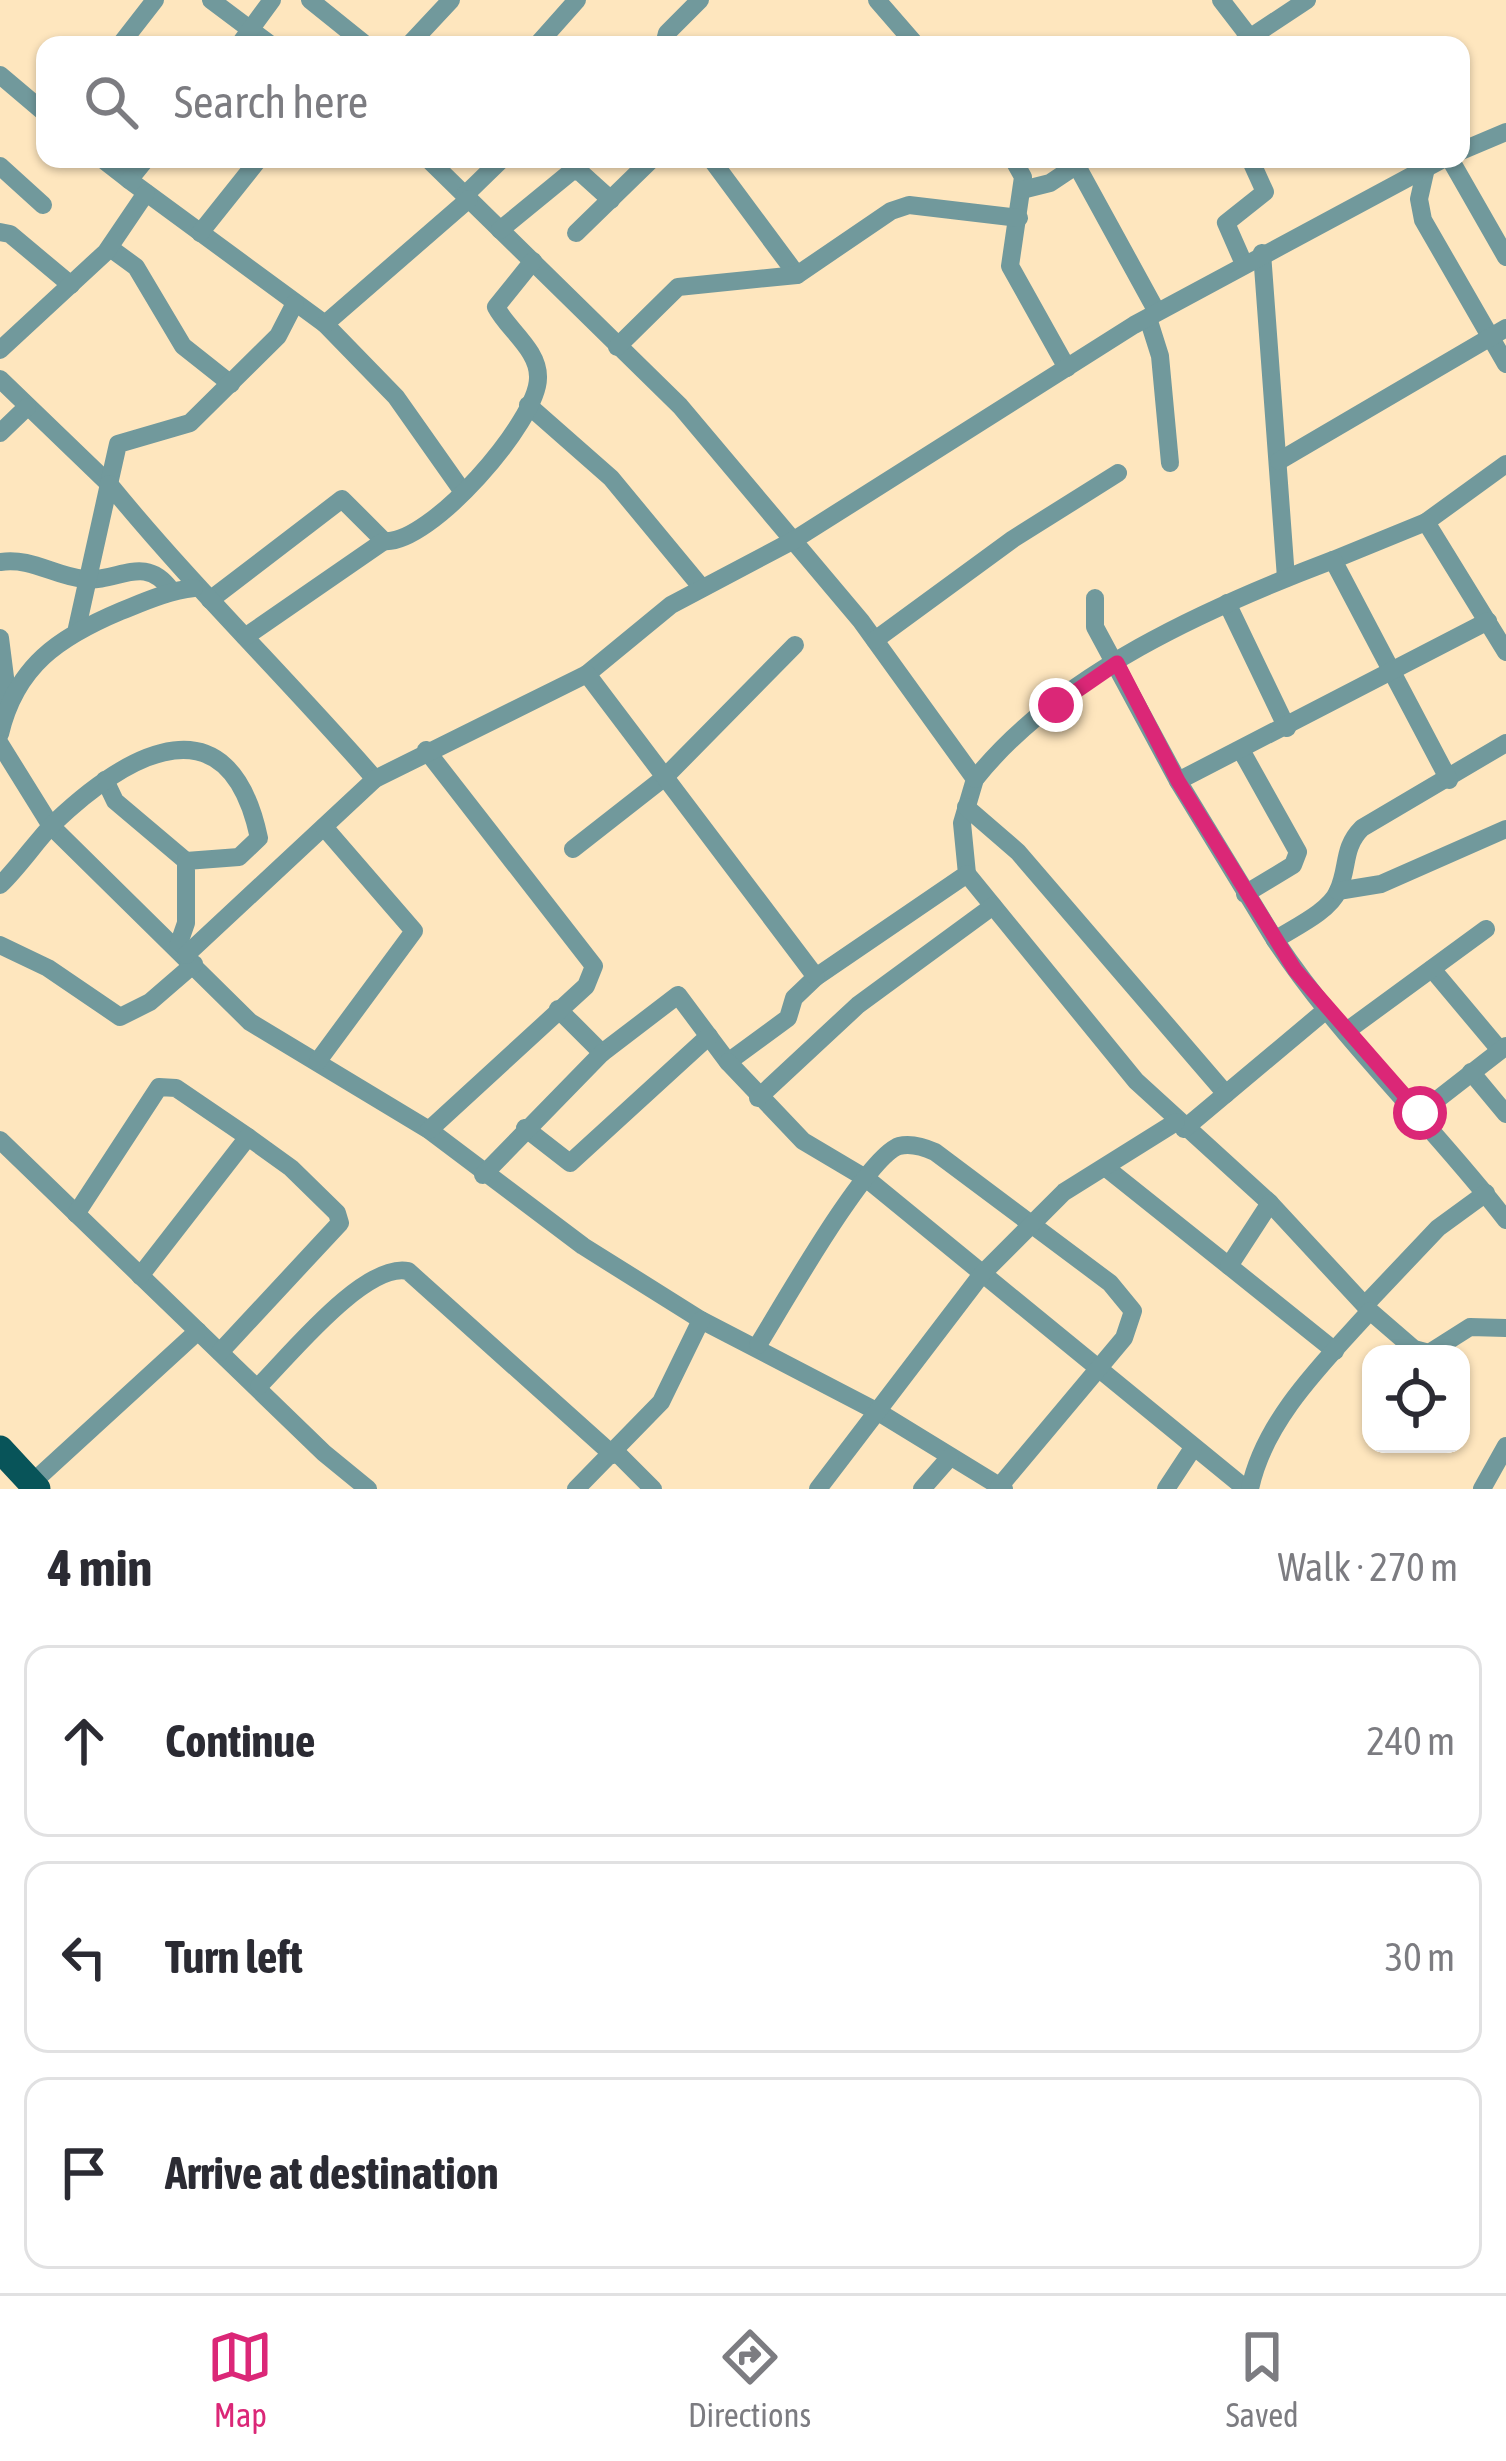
<!DOCTYPE html>
<meta charset="utf-8">
<style>
body{margin:0;font-family:"Asap Condensed",sans-serif;background:#f2f2f3;color:#2b2b33}
.controls{position:absolute;right:36px;bottom:36px;display:grid;overflow:hidden;border-radius:24px;box-shadow:0 3px 9px #0004}
.controls button{width:108px;height:108px;display:grid;place-items:center;padding:0;border:0;border-bottom:3px solid #e1e1e2;background:#fff;color:#2b2b33;font:60px sans-serif}
.stop{position:absolute;width:36px;height:36px;margin:-27px;border:9px solid #db2777;border-radius:50%;background:#fff}
.stop.end{background:#db2777;border-color:#fff;box-shadow:0 3px 12px #0008}
.list{margin:0;padding:0;list-style:none}
h2{display:flex;justify-content:space-between;align-items:center;height:156px;margin:0;padding:0 48px;font-size:51px}
h2 small{font-size:39px;font-weight:400;color:#7c7c81}
.list li{display:grid;grid-template-columns:78px 1fr auto;gap:36px;align-items:center;box-sizing:border-box;height:192px;margin:0 24px 24px;padding:0 24px;border:3px solid #e1e1e2;border-radius:24px}
.list b{display:block;font-size:45px;white-space:nowrap}
.list em{font-size:39px;font-style:normal;color:#7c7c81}
.icon{flex:none;width:66px;height:66px;fill:none;stroke:currentColor;stroke-width:2;stroke-linecap:round;stroke-linejoin:round}
.map{position:relative;flex:none;width:1506px;height:1489px;overflow:hidden}
.search{position:absolute;background:#fff;box-shadow:0 3px 9px #0004;left:36px;right:36px;top:36px;height:132px;display:flex;align-items:center;gap:30px;box-sizing:border-box;padding:0 42px;border-radius:24px;color:#7c7c81;font-size:45px}
.sheet{height:804px;background:#fff}
nav{display:flex;justify-content:space-around;align-items:center;box-sizing:border-box;height:168px;border-top:3px solid #e1e1e2;background:#fff;font-size:33px;color:#7c7c81}
nav a{display:grid;justify-items:center;gap:6px}
nav .on{color:#db2777}
.map>svg:first-child{display:block}
.lines{fill:none;stroke-linecap:round;stroke-linejoin:round}
.minor{stroke:#71999c;stroke-width:18}
.primary{stroke:#085459;stroke-width:27}
.route{stroke:#db2777;stroke-width:15}
</style>
<div class="map">
<svg width="1506" height="1489" viewBox="0 0 1506 1489">
<rect width="100%" height="100%" fill="#fee6be"/>
<g class="lines">
<g class="minor">
<path d="M 211,0 L 271,45"/>
<path d="M 310,0 L 366,45"/>
<path d="M 877,0 L 916,45"/>
<path d="M 1221,0 L 1251,39"/>
<path d="M 120,45 L 155,0"/>
<path d="M 239,45 L 272,0"/>
<path d="M 409,45 L 451,0"/>
<path d="M 537,45 L 577,0"/>
<path d="M 664,45 L 667,33 L 700,0"/>
<path d="M 1239,45 L 1307,0"/>
<path d="M 0,75 L 45,113"/>
<path d="M 1461,151 L 1506,132"/>
<path d="M 102,159 L 129,180 L 146,159"/>
<path d="M 428,159 L 680,406 L 861,621 L 975,779 L 962,823 L 967,874 L 816,977 L 794,998 L 788,1018 L 728,1062 L 678,995 L 602,1053 L 558,1009"/>
<path d="M 711,159 L 797,275"/>
<path d="M 1013,159 L 1023,177 L 1010,266 L 1067,368"/>
<path d="M 1450,159 L 1506,257"/>
<path d="M 0,166 L 43,205"/>
<path d="M 1077,166 L 1157,312"/>
<path d="M 1426,168 L 1419,199 L 1423,220 L 1506,364"/>
<path d="M 129,180 L 325,324 L 396,397 L 463,492"/>
<path d="M 1022,190 L 1050,183 L 1086,159"/>
<path d="M 465,195 L 502,159"/>
<path d="M 500,230 L 572,171 L 580,172 L 611,200"/>
<path d="M 0,232 L 10,234 L 71,285"/>
<path d="M 200,233 L 259,159"/>
<path d="M 576,233 L 652,159"/>
<path d="M 110,248 L 136,267 L 183,346 L 231,384"/>
<path d="M 1262,253 L 1286,578"/>
<path d="M 1244,264 L 1226,223 L 1265,192 L 1250,159"/>
<path d="M 1148,318 L 1160,356 L 1170,463"/>
<path d="M 325,324 L 469,199"/>
<path d="M 617,347 L 678,287 L 797,275 L 891,211 L 909,205 L 1019,218"/>
<path d="M 0,350 L 106,252 L 146,193"/>
<path d="M 0,379 L 109,484"/>
<path d="M 528,405 L 611,478 L 702,588"/>
<path d="M 0,433 L 27,407"/>
<path d="M 1279,461 L 1506,328"/>
<path d="M 1506,464 L 1426,522 L 1506,652"/>
<path d="M 109,484 L 118,444 L 190,423 L 278,336 L 295,303"/>
<path d="M 1333,560 L 1426,522"/>
<path d="M 0,562 C 31,557 54,576 84,579 C 118,583 144,553 171,590"/>
<path d="M 1095,598 L 1095,627 L 1178,781 L 1275,940"/>
<path d="M 210,600 L 342,499 L 384,541 C 429,546 538,421 538,378 C 539,350 508,330 496,307 L 533,261"/>
<path d="M 1227,603 L 1287,728"/>
<path d="M 77,628 L 109,484 C 193,587 288,679 375,779"/>
<path d="M 245,637 L 384,541"/>
<path d="M 0,638 L 8,701"/>
<path d="M 875,640 L 1013,539 L 1118,473"/>
<path d="M 587,674 L 671,605 L 794,540 L 1134,325 L 1443,159"/>
<path d="M 0,734 C 16,666 59,637 121,611 C 146,601 168,591 194,588"/>
<path d="M 1506,743 L 1362,828 C 1342,848 1349,867 1338,891 C 1329,912 1293,928 1275,940 C 1341,1040 1432,1124 1506,1220"/>
<path d="M 0,744 L 51,826 L 250,1022 L 429,1130 L 583,1246 L 701,1320 L 880,1413 L 1004,1489"/>
<path d="M 426,750 L 594,966 L 586,986 L 429,1130"/>
<path d="M 1241,750 L 1298,852 L 1293,865 L 1245,894"/>
<path d="M 975,779 C 1060,673 1209,607 1333,560 L 1449,780"/>
<path d="M 105,780 L 115,801 L 186,861"/>
<path d="M 1178,781 L 1488,621"/>
<path d="M 966,807 L 1018,852 L 1226,1094"/>
<path d="M 573,849 L 665,777 L 795,645"/>
<path d="M 967,874 L 1136,1081 L 1270,1203 L 1370,1311"/>
<path d="M 0,885 C 20,866 36,841 55,822 C 130,751 229,697 259,838 L 239,857 L 186,861 L 186,923 L 178,946"/>
<path d="M 1338,891 L 1381,884 L 1506,829"/>
<path d="M 0,945 L 48,968 L 120,1017 L 150,1002 L 194,964"/>
<path d="M 186,955 L 375,779 L 587,674 L 816,977"/>
<path d="M 1432,969 L 1500,1050"/>
<path d="M 1348,1030 L 1486,929"/>
<path d="M 318,1061 L 414,931 L 324,827"/>
<path d="M 728,1062 L 803,1141 L 867,1179 L 1246,1489"/>
<path d="M 1471,1072 L 1506,1114"/>
<path d="M 758,1098 L 858,1005 L 993,906"/>
<path d="M 1420,1113 L 1506,1046"/>
<path d="M 525,1128 L 570,1163 L 709,1036"/>
<path d="M 1184,1129 L 1326,1010"/>
<path d="M 0,1140 L 324,1453 L 368,1489"/>
<path d="M 1105,1167 L 1229,1266"/>
<path d="M 483,1175 L 602,1053"/>
<path d="M 1270,1203 L 1229,1266 L 1335,1351"/>
<path d="M 76,1214 L 159,1087 L 176,1088 L 248,1137"/>
<path d="M 140,1276 L 248,1137 L 291,1168 L 337,1213 L 340,1223 L 220,1352"/>
<path d="M 1365,1305 L 1438,1228 L 1486,1193"/>
<path d="M 758,1345 C 780,1310 866,1157 899,1146 C 911,1143 924,1147 935,1152 L 1110,1283 L 1133,1311 L 1124,1338 L 999,1487"/>
<path d="M 259,1386 C 290,1355 365,1262 408,1271 L 613,1455"/>
<path d="M 616,1452 L 653,1489"/>
<path d="M 32,1483 L 198,1331"/>
<path d="M 576,1489 L 661,1402 L 701,1320"/>
<path d="M 818,1489 L 982,1274 L 1064,1192 L 1176,1122"/>
<path d="M 922,1489 L 950,1457"/>
<path d="M 1166,1489 L 1193,1448"/>
<path d="M 1250,1489 C 1264,1420 1324,1362 1370,1311 L 1414,1349 L 1429,1353 L 1470,1327 L 1506,1328"/>
<path d="M 1482,1489 L 1506,1446"/>
</g>
<path class="primary" d="M 0,1449 L 37,1489"/>
</g>
<g class="lines">
<path class="route" d="M 1056,705 L 1117,663 L 1178,781 L 1295,970 L 1420,1113"/>
</g>
</svg>
<div class="controls">
<button><svg class="icon" aria-label="locate" viewBox="0 0 24 24"><circle cx="12" cy="12" r="6"/><path d="M12 2v4M12 18v4M2 12h4M18 12h4"/></svg></button>
</div>
<div class="stop" style="left:1420px;top:1113px"></div>
<div class="stop end" style="left:1056px;top:705px"></div>
<div class="search"><svg class="icon" aria-label="search" viewBox="0 0 24 24"><circle cx="10" cy="10" r="6"/><path d="M15 15l6 6"/></svg>Search here</div>
</div>
<section class="sheet">
<h2>4 min<small>Walk · 270 m</small></h2>
<ul class="list">
<li><svg class="icon" aria-label="ahead" viewBox="0 0 24 24"><path d="M12 20V5M6 11l6-6 6 6"/></svg><div><b>Continue</b></div><em>240 m</em></li>
<li><svg class="icon" aria-label="left" viewBox="0 0 24 24"><path d="M17 20v-9H6M10 6l-5 5 5 5"/></svg><div><b>Turn left</b></div><em>30 m</em></li>
<li><svg class="icon" aria-label="arrive" viewBox="0 0 24 24"><path d="M6 21V4h12l-3 4 3 4H6"/></svg><div><b>Arrive at destination</b></div></li>
</ul>
</section>
<nav>
<a class="on"><svg class="icon" aria-label="map" viewBox="0 0 24 24"><path d="M3 6l6-2 6 2 6-2v14l-6 2-6-2-6 2zM9 4v14M15 6v14"/></svg>Map</a>
<a><svg class="icon" aria-label="directions" viewBox="0 0 24 24"><path d="M12 3l9 9-9 9-9-9zM9 14v-3h6M13 9l2 2-2 2"/></svg>Directions</a>
<a><svg class="icon" aria-label="saved" viewBox="0 0 24 24"><path d="M7 4h10v16l-5-4-5 4z"/></svg>Saved</a>
</nav>
